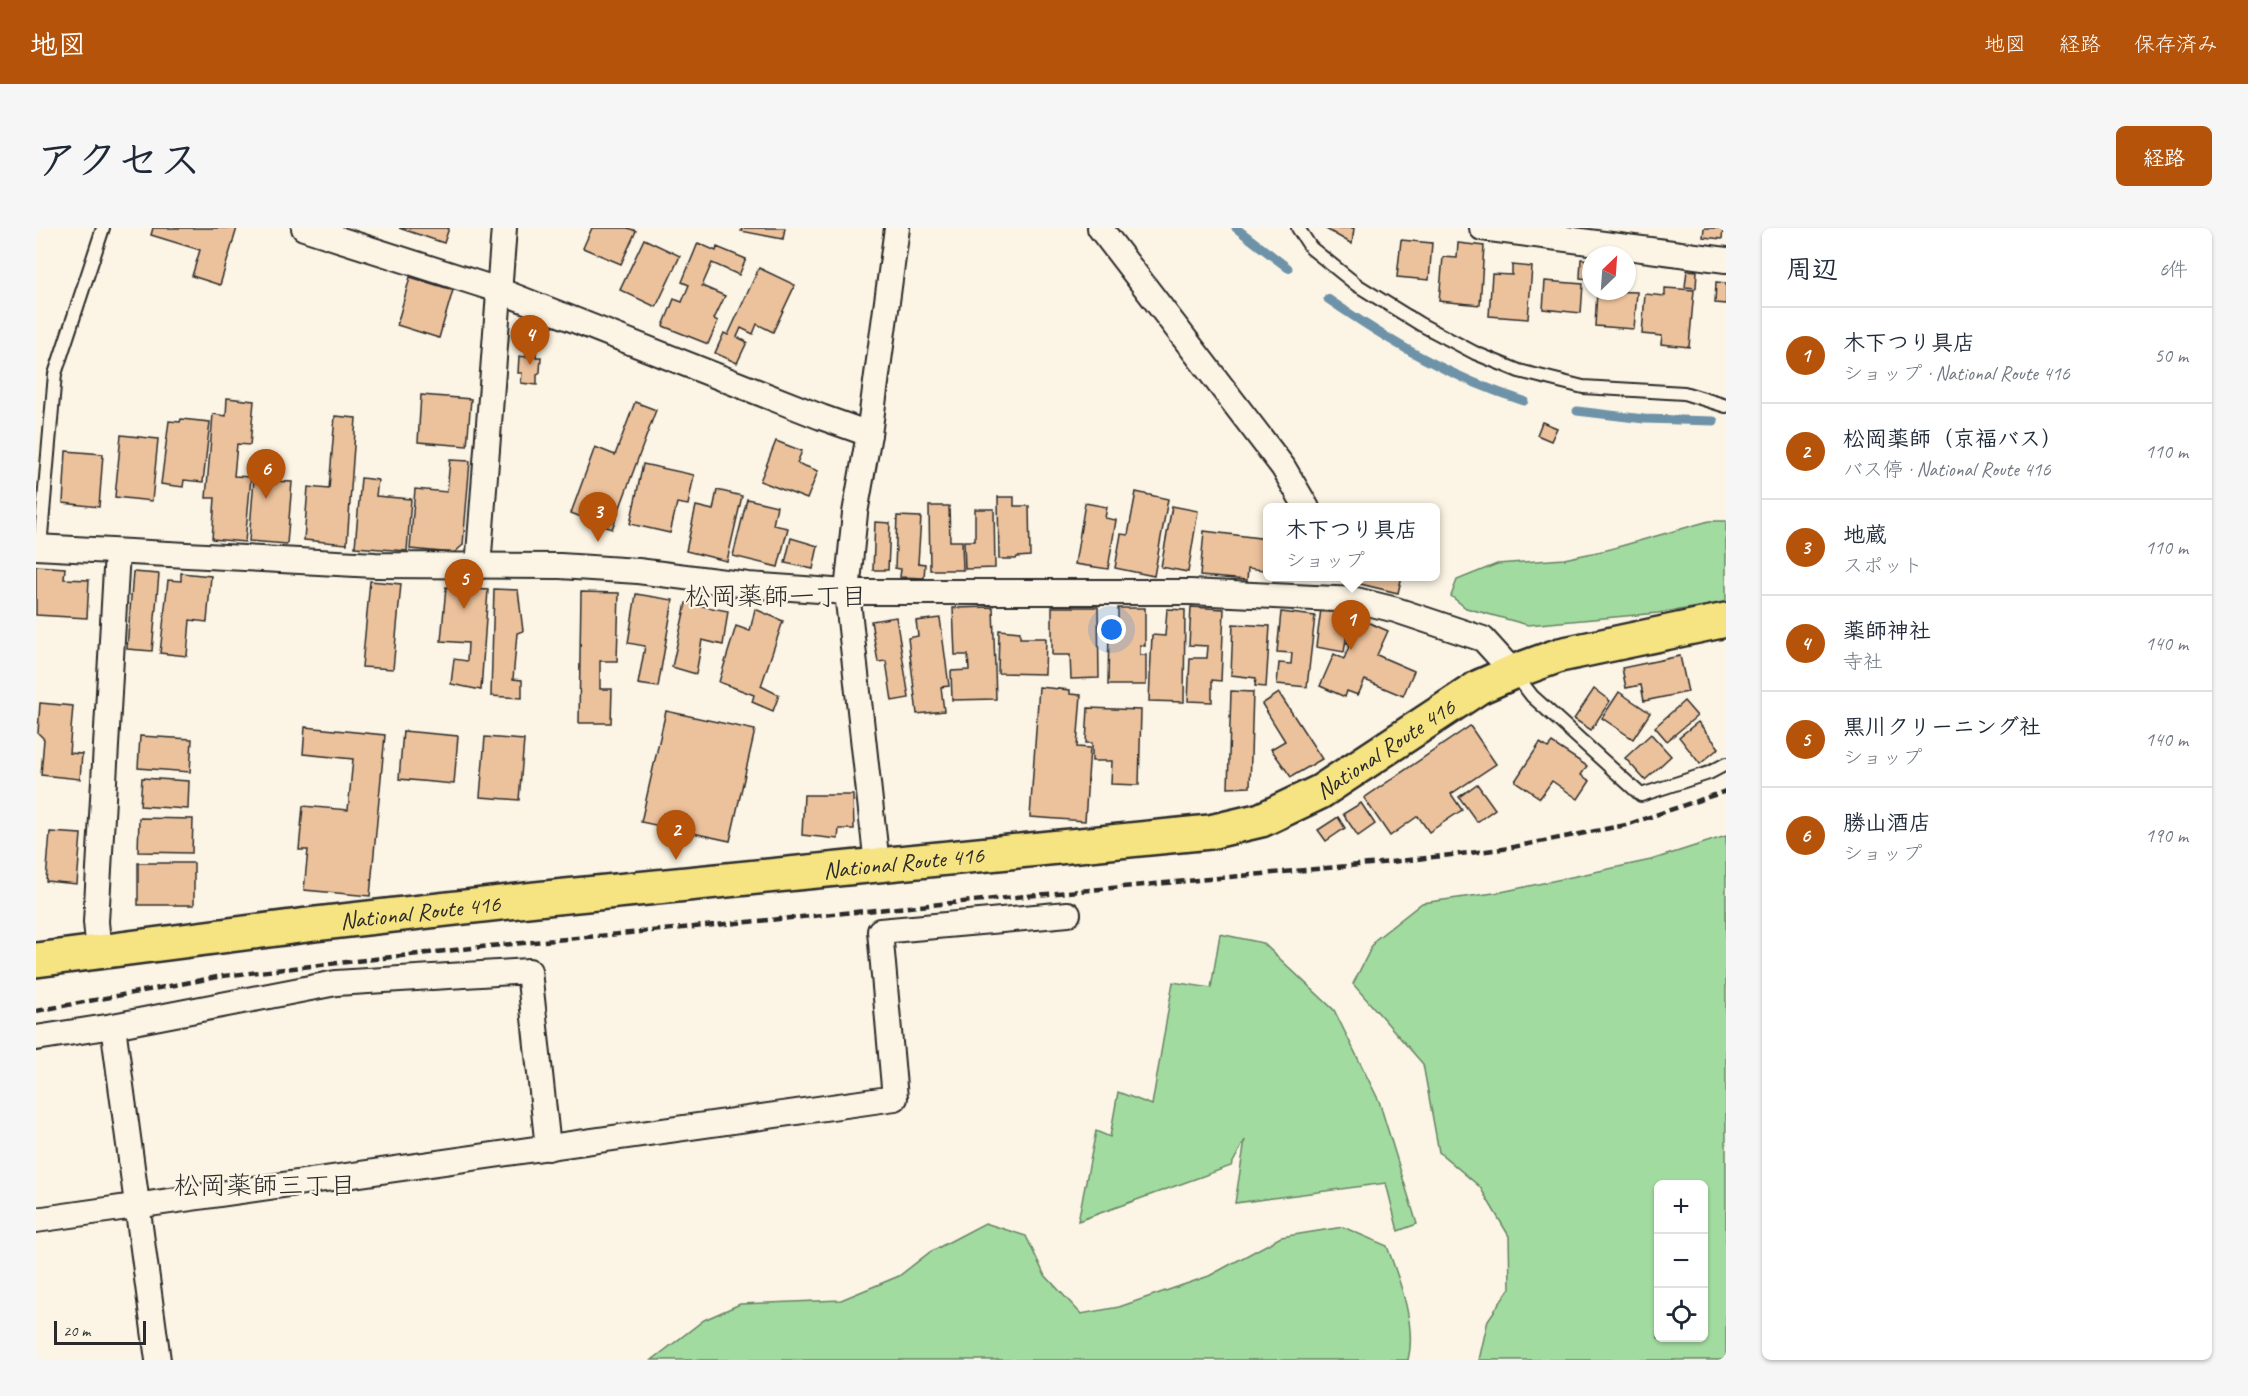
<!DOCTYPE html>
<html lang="ja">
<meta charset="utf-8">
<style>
body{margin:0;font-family:Caveat,"Klee One",sans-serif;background:#f6f6f7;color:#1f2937}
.controls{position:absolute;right:18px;bottom:18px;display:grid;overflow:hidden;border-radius:9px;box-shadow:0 2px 4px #0004}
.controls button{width:54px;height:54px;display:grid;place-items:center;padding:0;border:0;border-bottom:2px solid #e0e1e3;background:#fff;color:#1f2937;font:30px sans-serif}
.compass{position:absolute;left:1546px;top:18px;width:54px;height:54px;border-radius:50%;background:#fff;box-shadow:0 2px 4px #0004;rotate:25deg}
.scale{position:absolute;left:18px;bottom:15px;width:92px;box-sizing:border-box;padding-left:6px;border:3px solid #2b2b2b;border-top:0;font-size:16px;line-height:21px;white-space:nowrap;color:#2b2b2b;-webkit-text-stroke:4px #fcf5e5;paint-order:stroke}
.you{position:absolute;left:1076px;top:402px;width:21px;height:21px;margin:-15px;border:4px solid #fff;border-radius:50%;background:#1a73e8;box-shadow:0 0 0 9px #1a73e833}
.badge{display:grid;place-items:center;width:39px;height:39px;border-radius:50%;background:#b45309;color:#fff;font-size:20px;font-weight:700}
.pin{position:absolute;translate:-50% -50px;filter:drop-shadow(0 2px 3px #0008)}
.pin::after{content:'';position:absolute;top:32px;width:21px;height:18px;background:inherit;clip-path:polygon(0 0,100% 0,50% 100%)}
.popup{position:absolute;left:1227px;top:275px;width:177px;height:78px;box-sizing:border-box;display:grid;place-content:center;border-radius:9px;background:#fff;filter:drop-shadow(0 2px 4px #0005);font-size:20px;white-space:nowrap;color:#747a83}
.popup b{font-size:22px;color:#1f2937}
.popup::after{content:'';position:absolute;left:50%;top:100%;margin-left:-12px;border:12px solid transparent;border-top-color:#fff}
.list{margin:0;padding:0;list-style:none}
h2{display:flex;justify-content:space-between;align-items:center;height:78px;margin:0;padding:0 24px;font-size:26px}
h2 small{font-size:20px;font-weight:400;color:#747a83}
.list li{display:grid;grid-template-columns:39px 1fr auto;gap:18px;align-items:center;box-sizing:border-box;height:96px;padding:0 24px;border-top:2px solid #e0e1e3}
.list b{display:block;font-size:22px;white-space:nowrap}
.list p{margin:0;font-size:20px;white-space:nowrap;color:#747a83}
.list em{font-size:20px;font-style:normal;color:#747a83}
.icon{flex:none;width:33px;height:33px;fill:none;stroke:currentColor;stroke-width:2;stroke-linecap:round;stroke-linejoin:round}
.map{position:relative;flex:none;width:1690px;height:1132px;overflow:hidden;border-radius:9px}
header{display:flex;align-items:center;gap:36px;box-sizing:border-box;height:84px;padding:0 30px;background:#b45309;color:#fff}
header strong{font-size:28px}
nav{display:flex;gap:33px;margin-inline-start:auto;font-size:21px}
.intro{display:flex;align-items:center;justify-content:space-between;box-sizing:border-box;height:144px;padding:0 36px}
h1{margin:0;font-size:42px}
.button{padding:15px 27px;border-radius:9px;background:#b45309;color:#fff;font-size:21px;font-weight:700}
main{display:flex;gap:36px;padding:0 36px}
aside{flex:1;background:#fff;border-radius:9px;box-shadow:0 2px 4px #0004}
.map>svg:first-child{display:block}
.green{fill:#a2db9f;stroke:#668365;stroke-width:1.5;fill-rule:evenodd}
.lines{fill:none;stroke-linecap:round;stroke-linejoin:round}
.stream{stroke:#6e93a8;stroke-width:9}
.building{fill:#ecc29c;stroke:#2b2b2b;stroke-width:1.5}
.service-casing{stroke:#2b2b2b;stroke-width:16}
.minor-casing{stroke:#2b2b2b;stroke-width:28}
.trunk-casing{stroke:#2b2b2b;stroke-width:38}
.service{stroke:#fcf5e5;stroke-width:12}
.minor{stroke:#fcf5e5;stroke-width:24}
.trunk{stroke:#f6e381;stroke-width:33}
.rail{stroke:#2b2b2b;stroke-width:4.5;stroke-dasharray:9 4.5;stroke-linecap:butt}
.labels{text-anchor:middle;stroke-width:4.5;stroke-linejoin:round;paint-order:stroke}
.street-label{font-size:24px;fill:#2b2b2b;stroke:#fcf5e5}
.neighbourhood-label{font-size:26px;fill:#2b2b2b;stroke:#fcf5e5}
</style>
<header>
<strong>地図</strong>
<nav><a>地図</a><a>経路</a><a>保存済み</a></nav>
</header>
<div class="intro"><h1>アクセス</h1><a class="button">経路</a></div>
<main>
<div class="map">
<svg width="1690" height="1132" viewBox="0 0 1690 1132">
<rect width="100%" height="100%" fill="#fcf5e5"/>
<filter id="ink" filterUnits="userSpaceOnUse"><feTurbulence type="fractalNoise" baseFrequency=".0167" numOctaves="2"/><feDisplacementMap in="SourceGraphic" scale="12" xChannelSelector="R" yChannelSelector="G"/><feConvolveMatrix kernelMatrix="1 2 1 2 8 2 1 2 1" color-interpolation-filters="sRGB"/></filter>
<g filter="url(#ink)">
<g class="green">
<path d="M 1673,293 L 1690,293 L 1690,375 L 1622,385 L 1492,397 L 1430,380 L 1415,368 L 1421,352 L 1461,336 L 1528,331 L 1571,322 Z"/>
<path d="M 1690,608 L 1690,1132 L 1443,1132 L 1452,1092 L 1474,1060 L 1473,1008 L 1444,959 L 1403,924 L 1387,836 L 1317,756 L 1339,712 L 1386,675 L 1465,664 L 1615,632 ZM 1668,956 L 1668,1110 L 1622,1110 L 1622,956 Z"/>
<path d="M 1184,706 L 1227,715 L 1298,782 L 1343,873 L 1381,996 L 1362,1003 L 1350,955 L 1199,975 L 1209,912 L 1195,938 L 1042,993 L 1060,903 L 1074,909 L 1082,864 L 1116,877 L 1137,754 L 1175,760 Z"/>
<path d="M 949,995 L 990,1008 L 1008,1046 L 1045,1086 L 1083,1079 L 1173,1048 L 1245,1009 L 1307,999 L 1351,1018 C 1363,1051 1381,1097 1372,1132 L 616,1132 L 668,1092 L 704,1076 L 805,1072 L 863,1048 L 894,1024 Z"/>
</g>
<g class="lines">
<g class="stream">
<path d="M 1200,0 L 1252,40"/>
<path d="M 1292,71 C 1356,115 1413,149 1488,173"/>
<path d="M 1541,183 L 1608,191 L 1678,193"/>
</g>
</g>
<g class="building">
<path d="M 117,0 L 201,0 L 184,57 L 156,48 L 164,22 L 115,7 Z"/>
<path d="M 363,0 L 413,0 L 408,15 Z"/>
<path d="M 556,0 L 592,0 L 600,3 L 585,36 L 547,20 Z"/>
<path d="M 706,0 L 749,0 L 747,11 L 705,3 Z"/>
<path d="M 1290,0 L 1318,0 L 1316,16 L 1290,1 Z"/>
<path d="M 1668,0 L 1687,0 L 1686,11 L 1667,9 Z"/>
<path d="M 608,11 L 644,28 L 620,79 L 584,62 Z"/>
<path d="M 1365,12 L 1396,15 L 1393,52 L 1361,49 Z"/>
<path d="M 662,15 L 680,23 L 681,19 L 710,31 L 703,47 L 676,35 L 666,58 L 689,68 L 678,91 L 682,93 L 672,116 L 627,98 L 638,71 L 646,74 L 653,57 L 646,54 Z"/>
<path d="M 1422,15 L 1448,18 L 1444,77 L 1403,73 L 1407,29 L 1421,30 Z"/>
<path d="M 1545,31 L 1555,32 L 1555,51 L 1544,50 Z"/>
<path d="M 1476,37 L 1496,39 L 1492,91 L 1453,88 L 1456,46 L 1476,47 Z"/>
<path d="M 723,40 L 759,57 L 737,104 L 721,96 L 717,106 L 705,100 L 701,109 L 711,114 L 701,135 L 679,125 L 688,105 L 692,107 Z"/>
<path d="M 1651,42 L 1661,43 L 1660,60 L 1649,59 Z"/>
<path d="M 374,49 L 417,62 L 403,110 L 361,97 Z"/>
<path d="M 1509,53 L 1547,56 L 1545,85 L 1507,81 Z"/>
<path d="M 1680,54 L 1690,55 L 1690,76 L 1679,75 Z"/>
<path d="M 1629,60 L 1658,62 L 1653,119 L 1625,116 L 1626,108 L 1606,106 L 1609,66 L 1629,68 Z"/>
<path d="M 1561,63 L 1601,64 L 1598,101 L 1559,98 Z"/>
<path d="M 491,107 L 501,107 L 500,129 L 505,129 L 504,144 L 501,147 L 501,157 L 485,155 L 486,145 L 482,145 L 483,128 L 490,129 Z"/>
<path d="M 385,167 L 435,171 L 431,218 L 382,214 Z"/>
<path d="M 191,170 L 218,173 L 214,217 L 201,216 L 198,248 L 215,249 L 209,314 L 176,311 L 179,270 L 170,270 L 177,186 L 190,188 Z"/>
<path d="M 599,174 L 620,182 L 576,301 L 535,285 L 559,219 L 579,227 Z"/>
<path d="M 299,188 L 320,190 L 311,316 L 268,312 L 272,259 L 293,261 Z"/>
<path d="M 145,191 L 174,194 L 167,254 L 148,252 L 147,259 L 125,256 L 133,193 L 144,194 Z"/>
<path d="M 1506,194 L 1521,200 L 1515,213 L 1501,207 Z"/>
<path d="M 85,207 L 122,211 L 116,273 L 79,269 Z"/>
<path d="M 740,213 L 766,223 L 761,235 L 782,243 L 771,271 L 724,253 Z"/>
<path d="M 30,223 L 67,226 L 63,279 L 27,275 Z"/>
<path d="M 220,226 L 239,228 L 237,253 L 256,254 L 251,316 L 213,313 Z"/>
<path d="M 414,232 L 434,233 L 427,317 L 418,325 L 374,321 L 379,261 L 411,264 Z"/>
<path d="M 607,236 L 658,247 L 652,277 L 641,275 L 634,305 L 594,296 Z"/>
<path d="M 325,250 L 342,252 L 340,268 L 375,271 L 371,323 L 319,319 Z"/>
<path d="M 681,262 L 706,268 L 691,333 L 650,323 L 660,278 L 677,282 Z"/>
<path d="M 1100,264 L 1132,271 L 1118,348 L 1079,340 L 1085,306 L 1092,307 Z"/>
<path d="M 962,269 L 978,269 L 978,278 L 993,278 L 994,328 L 981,329 L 980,331 L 963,331 Z"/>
<path d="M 711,271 L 741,278 L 737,297 L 752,300 L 742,339 L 697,328 Z"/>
<path d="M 1049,275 L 1071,279 L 1069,290 L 1080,292 L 1072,341 L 1039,336 Z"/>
<path d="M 893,278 L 913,278 L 914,313 L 926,313 L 927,342 L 894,342 Z"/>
<path d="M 1136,278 L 1162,283 L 1152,344 L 1125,339 Z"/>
<path d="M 939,281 L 958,281 L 959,340 L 929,341 L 928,313 L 939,313 Z"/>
<path d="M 861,288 L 885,289 L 882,335 L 889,336 L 888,350 L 864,349 L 865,341 L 859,340 Z"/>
<path d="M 839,294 L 854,295 L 852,342 L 837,342 Z"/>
<path d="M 1168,303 L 1231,311 L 1227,342 L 1212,340 L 1211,352 L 1164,348 Z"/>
<path d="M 755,310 L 782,318 L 777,341 L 749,335 Z"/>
<path d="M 0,338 L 29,340 L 28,351 L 53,352 L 51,390 L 0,387 Z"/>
<path d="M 97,344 L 123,346 L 116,423 L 91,421 Z"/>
<path d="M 145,345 L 175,348 L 171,394 L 154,392 L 151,428 L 124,425 L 132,352 L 145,353 Z"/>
<path d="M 1291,348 L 1366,348 L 1362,365 Z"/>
<path d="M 334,353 L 365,356 L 357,441 L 326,439 Z"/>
<path d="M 410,359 L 452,362 L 445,462 L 415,456 L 418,431 L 431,433 L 432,415 L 405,413 Z"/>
<path d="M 458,361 L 482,362 L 487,403 L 481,405 L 477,451 L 486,452 L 486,470 L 455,468 Z"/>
<path d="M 545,364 L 583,365 L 581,433 L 564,433 L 564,461 L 576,461 L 575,495 L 543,495 Z"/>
<path d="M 600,366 L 637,372 L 622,459 L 602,456 L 609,418 L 592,415 Z"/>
<path d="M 650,375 L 692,383 L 687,417 L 666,412 L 660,446 L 636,439 Z"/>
<path d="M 957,379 L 960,471 L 916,472 L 915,443 L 933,442 L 932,427 L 919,427 L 917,380 Z"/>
<path d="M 1016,379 L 1062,379 L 1063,450 L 1035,451 L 1034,427 L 1016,427 Z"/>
<path d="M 1155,379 L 1188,381 L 1185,453 L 1176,452 L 1176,474 L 1152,473 L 1154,430 L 1171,430 L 1172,418 L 1153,417 Z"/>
<path d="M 1082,380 L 1109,380 L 1109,418 L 1104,417 L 1104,427 L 1110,427 L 1110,457 L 1072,457 L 1073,398 L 1082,398 Z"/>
<path d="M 719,381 L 747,393 L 725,458 L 743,467 L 737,483 L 716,474 L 718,467 L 683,454 L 700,398 L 714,403 Z"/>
<path d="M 1131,381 L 1149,382 L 1148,474 L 1113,473 L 1116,407 L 1129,408 Z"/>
<path d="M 1285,381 L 1314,386 L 1308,424 L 1280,419 Z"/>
<path d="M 1245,384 L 1279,388 L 1271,459 L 1241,456 L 1243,435 L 1255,436 L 1256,425 L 1241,424 Z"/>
<path d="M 860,389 L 873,470 L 856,473 L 850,433 L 842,434 L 835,393 Z"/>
<path d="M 904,390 L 913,458 L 905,459 L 908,483 L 881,486 L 872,410 L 882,408 L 880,393 Z"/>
<path d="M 1322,390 L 1352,403 L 1341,427 L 1378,443 L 1367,468 L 1329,452 L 1322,467 L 1311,463 L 1309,469 L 1284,458 L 1298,426 L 1308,431 L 1314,416 L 1311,415 Z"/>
<path d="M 1197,396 L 1234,398 L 1230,459 L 1219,458 L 1220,450 L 1195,447 Z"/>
<path d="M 963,402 L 984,404 L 984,410 L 1010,410 L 1009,446 L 962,445 Z"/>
<path d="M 1644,428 L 1652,464 L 1608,473 L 1605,457 L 1590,460 L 1586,440 Z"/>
<path d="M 1003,459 L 1034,462 L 1034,466 L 1045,467 L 1041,519 L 1054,520 L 1049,593 L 994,589 Z"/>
<path d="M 1558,461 L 1574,473 L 1555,502 L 1538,491 Z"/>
<path d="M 1195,463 L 1217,464 L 1214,559 L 1192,560 Z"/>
<path d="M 1583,464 L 1614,485 L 1597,511 L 1566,490 Z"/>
<path d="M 1243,465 L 1286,531 L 1255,549 L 1235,521 L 1249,513 L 1226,476 Z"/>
<path d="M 1648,473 L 1661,488 L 1631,513 L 1619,499 Z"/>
<path d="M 4,475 L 37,478 L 33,525 L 46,526 L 44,551 L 5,547 L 8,511 L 2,505 Z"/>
<path d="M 1052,480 L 1105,482 L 1103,557 L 1075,556 L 1076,533 L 1056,533 L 1056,515 L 1050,515 Z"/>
<path d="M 630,483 L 719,502 L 694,613 L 605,594 Z"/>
<path d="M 1662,494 L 1683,520 L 1664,536 L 1643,509 Z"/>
<path d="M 1434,498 L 1460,536 L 1415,566 L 1426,582 L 1393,604 L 1382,588 L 1354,608 L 1328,570 Z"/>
<path d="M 269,499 L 349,507 L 334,668 L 268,662 L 272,622 L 263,622 L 267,578 L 312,582 L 317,531 L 267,526 Z"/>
<path d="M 367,503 L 422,508 L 418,556 L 363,551 Z"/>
<path d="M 1615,506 L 1635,528 L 1609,552 L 1589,530 Z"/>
<path d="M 104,508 L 156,511 L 154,544 L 102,540 Z"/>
<path d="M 449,509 L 488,512 L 483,572 L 444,569 Z"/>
<path d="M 1504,515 L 1512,520 L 1516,515 L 1551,538 L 1545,547 L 1554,553 L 1542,571 L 1516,553 L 1504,570 L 1479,553 Z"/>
<path d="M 106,550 L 153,553 L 152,581 L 104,578 Z"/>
<path d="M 1441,556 L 1459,581 L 1441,594 L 1423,569 Z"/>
<path d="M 768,567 L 817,567 L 818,601 L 803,601 L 802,611 L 766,607 Z"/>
<path d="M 1325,575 L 1339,596 L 1322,608 L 1307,586 Z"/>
<path d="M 1302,589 L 1309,600 L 1290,613 L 1282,602 Z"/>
<path d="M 103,590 L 157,591 L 156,625 L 102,624 Z"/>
<path d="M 14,604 L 45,606 L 41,656 L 10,653 Z"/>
<rect x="102" y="635" width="56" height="42"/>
</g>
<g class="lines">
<g class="service-casing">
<g id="service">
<path d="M 1262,0 L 1275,20 L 1321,57 L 1384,96 L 1439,125 L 1483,143 L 1547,159 L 1648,165 L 1690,178"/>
<path d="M 4,319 L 19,146 L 67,0"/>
<path d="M 1479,446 L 1496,468 L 1605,567 L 1673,545 L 1690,536"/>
</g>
</g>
<g class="minor-casing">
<g id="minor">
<path d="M 268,0 L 462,62 L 785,189 L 833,206"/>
<path d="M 1064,0 L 1247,239 L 1271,280"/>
<path d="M 1446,0 L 1690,32"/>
<path d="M 0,319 L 339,337 L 524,338 L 602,343 L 712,357 L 811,364 L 1154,364 L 1320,372 L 1360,382 L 1447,411 L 1477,444"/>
<path d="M 442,339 L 468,0"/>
<path d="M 841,637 L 811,364 L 819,285 L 833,206 L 861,0"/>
<path d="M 63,724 L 60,694 L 81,324"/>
<path d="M 77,798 L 122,1132"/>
<path d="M 0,810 L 77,798 L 300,755 L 493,743 L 512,920"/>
<path d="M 0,992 L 859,870 L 844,703 L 1032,686"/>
</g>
</g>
<g class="trunk-casing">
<g id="trunk">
<path id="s1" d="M 0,732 L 279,696 L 500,671 L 1174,604 L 1225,592 L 1284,564 L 1443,459 L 1477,444 L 1524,427 L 1690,392"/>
</g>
</g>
<use href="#service" class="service"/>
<use href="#minor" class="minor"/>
<use href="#trunk" class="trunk"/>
<path class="rail" d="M 0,783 L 187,748 L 454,718 L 1355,634 L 1467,621 L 1590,597 L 1690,563"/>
</g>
</g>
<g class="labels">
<g class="street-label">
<text dy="8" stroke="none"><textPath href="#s1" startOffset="1377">National Route 416</textPath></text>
<text dy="8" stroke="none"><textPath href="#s1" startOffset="873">National Route 416</textPath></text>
<text dy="8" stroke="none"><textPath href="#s1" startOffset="387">National Route 416</textPath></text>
</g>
<g class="neighbourhood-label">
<text x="740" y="377">松岡薬師一丁目</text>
<text x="229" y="966">松岡薬師三丁目</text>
</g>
</g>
</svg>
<div class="controls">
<button>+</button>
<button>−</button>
<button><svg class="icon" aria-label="locate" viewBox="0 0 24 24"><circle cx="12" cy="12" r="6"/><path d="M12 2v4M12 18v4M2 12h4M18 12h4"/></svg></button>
</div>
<svg class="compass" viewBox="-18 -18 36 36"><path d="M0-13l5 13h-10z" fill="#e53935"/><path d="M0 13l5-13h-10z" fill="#747a83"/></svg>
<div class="scale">20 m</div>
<div class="you"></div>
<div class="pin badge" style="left:1315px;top:422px">1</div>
<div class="popup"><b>木下つり具店</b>ショップ</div>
<div class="pin badge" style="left:640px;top:632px">2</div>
<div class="pin badge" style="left:562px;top:314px">3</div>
<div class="pin badge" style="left:494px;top:137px">4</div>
<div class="pin badge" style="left:428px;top:381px">5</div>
<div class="pin badge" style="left:230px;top:271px">6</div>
</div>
<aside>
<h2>周辺<small>6件</small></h2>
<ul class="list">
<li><span class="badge">1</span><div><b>木下つり具店</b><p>ショップ · National Route 416</p></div><em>50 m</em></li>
<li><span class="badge">2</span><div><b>松岡薬師（京福バス）</b><p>バス停 · National Route 416</p></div><em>110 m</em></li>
<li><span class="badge">3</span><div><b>地蔵</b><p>スポット</p></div><em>110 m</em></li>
<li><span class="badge">4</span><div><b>薬師神社</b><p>寺社</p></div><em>140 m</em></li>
<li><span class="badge">5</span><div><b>黒川クリーニング社</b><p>ショップ</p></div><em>140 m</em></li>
<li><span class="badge">6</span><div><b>勝山酒店</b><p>ショップ</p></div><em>190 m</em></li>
</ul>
</aside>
</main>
